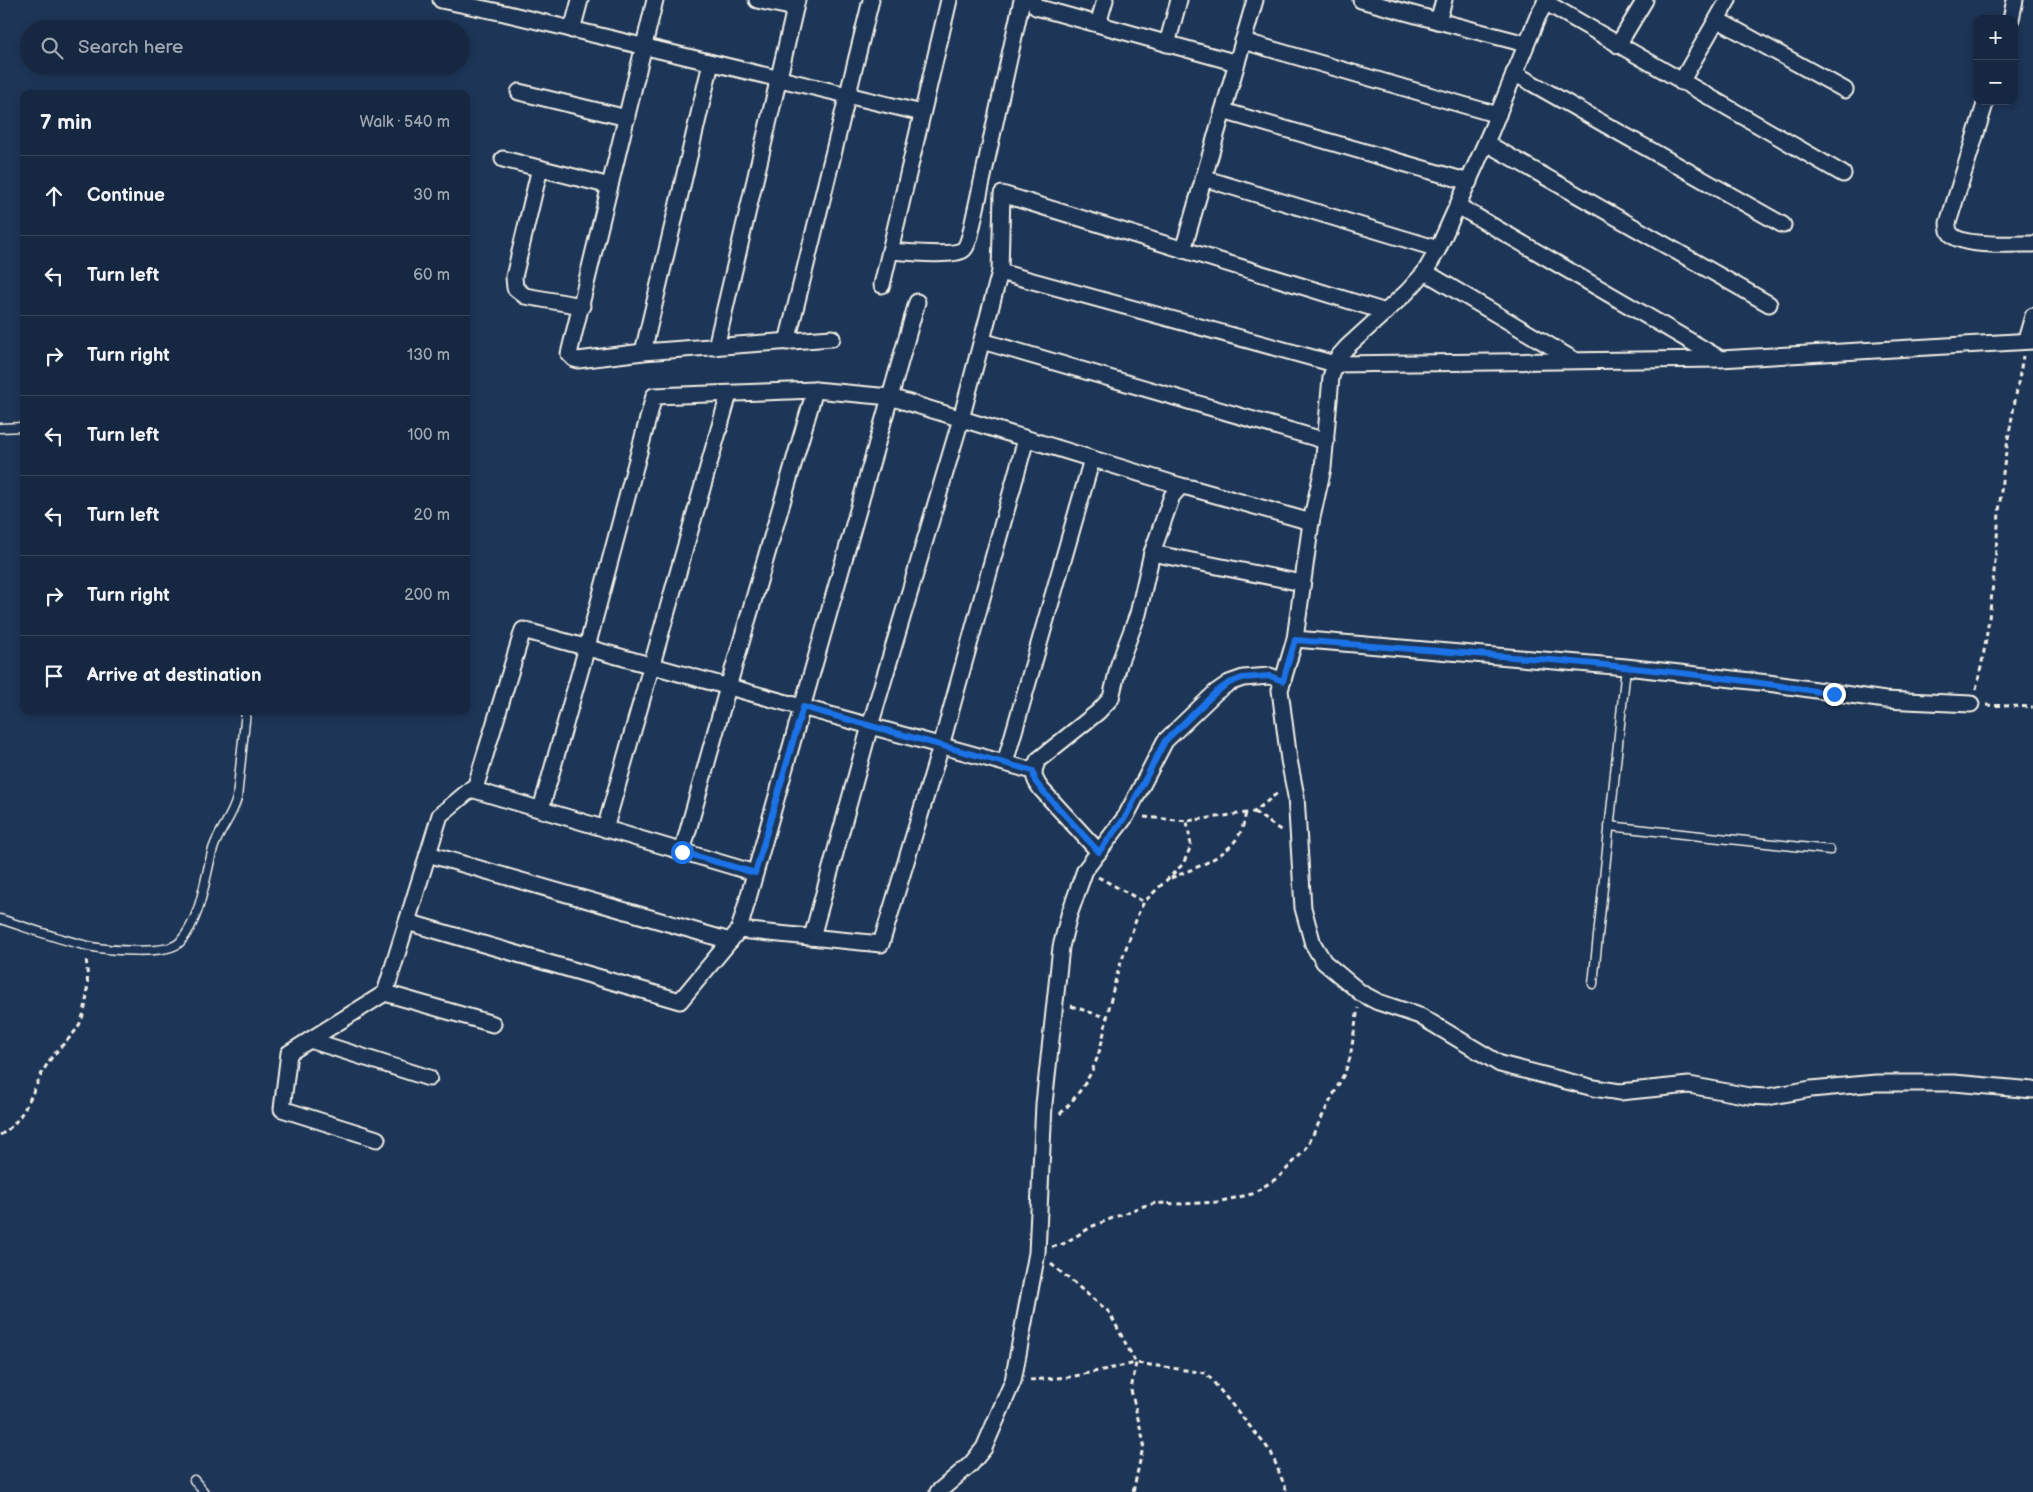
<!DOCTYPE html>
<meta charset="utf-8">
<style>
body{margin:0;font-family:"Balsamiq Sans",sans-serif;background:#1f3048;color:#f1f3f6}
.controls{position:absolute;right:15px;top:15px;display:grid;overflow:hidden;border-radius:10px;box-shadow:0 2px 8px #0003}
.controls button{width:45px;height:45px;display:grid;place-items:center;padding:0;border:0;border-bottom:1px solid #35445a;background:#162841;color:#f1f3f6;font:25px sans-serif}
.stop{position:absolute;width:15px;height:15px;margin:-11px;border:4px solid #1a73e8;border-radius:50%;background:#fff}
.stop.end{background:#1a73e8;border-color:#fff;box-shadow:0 1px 5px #0008}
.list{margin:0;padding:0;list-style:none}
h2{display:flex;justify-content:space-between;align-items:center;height:65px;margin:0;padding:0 20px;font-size:21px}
h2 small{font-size:16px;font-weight:400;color:#9ea6b1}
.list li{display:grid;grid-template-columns:32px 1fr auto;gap:15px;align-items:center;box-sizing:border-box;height:80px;padding:0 20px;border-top:1px solid #35445a}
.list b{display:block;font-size:19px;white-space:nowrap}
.list em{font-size:16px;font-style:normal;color:#9ea6b1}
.icon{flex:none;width:28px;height:28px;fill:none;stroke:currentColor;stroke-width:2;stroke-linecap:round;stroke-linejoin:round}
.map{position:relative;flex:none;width:2033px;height:1492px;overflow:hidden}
.search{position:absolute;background:#162841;box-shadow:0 2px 8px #0003;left:20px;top:20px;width:450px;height:55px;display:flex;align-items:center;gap:12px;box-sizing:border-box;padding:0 18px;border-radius:28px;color:#9ea6b1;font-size:19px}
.panel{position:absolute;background:#162841;box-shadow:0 2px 8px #0003;left:20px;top:90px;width:450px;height:625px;border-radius:10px}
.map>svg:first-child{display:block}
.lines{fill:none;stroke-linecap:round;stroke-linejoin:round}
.lane-casing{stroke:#f4f1e8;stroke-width:11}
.street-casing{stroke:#f4f1e8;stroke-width:19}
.path{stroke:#f4f1e8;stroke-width:3;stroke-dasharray:5 4;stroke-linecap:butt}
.lane{stroke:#1d3557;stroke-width:8}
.street{stroke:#1d3557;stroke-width:15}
.route{stroke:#1a73e8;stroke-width:6}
</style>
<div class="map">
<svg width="2033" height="1492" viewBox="0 0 2033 1492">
<rect width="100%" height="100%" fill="#1d3557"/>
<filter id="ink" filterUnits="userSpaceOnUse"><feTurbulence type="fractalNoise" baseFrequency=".02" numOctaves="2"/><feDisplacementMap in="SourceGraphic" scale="10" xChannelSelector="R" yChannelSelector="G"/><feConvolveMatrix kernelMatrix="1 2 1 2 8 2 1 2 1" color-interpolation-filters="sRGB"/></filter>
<g filter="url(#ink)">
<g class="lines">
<g class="lane-casing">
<g id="lane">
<path d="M 0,428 L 24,427"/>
<path d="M 1609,826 L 1830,850"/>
<path d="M 0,919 C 28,928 55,938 84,945 C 102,950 167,956 180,942 C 202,917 204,880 213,849 C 219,830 232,818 237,798 L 246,711"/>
<path d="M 1593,984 L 1626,667"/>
<path d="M 194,1480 L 204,1492"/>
</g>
</g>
<g class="street-casing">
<g id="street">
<path d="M 441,0 L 504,13 L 922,113"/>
<path d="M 655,0 L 569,354 L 574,359 L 578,360 L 643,352 L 832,338"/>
<path d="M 757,0 L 795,8"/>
<path d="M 1034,0 L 1036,7 L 1237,63"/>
<path d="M 1361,0 L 1438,21"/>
<path d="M 1444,0 L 1438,21 L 1526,44"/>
<path d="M 1547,0 L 1538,16 L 1491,131 L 1438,249 L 1425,272 L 1407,292 L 1347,347 L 1338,357 L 1331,377 L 1323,468 L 1311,522 L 1295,639 L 1280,690 L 1289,760 L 1296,796 L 1303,908 L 1313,944 L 1324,962 L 1361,993 L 1378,1002 L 1420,1016 L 1500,1064 L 1594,1088 L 1620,1092 L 1689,1085 L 1749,1096 L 1767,1097 L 1811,1089 L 1876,1083 L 1954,1083 L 2033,1090"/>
<path d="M 1545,2 L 1843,174"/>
<path d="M 2011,19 L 2015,0"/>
<path d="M 1718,20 L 1845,90"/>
<path d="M 1098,24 L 1105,0"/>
<path d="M 572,30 L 580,0"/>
<path d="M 1243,41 L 1498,115"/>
<path d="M 1167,44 L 1179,0"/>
<path d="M 1618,45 L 1645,0"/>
<path d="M 1514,73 L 1783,225"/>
<path d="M 1681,82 L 1728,0"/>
<path d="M 519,92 L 627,118"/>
<path d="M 1986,101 L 1948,223 C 1948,227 1948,231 1951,234 C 1961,247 2016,244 2033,244"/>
<path d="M 1223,111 L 1469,182"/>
<path d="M 1486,143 L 1769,304"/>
<path d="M 503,159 L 610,186"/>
<path d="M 540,168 L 514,277 L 515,288 L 525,296 L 582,306"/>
<path d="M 1203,178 L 1438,249"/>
<path d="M 1458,206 L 1719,358"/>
<path d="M 1183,250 L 1255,0"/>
<path d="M 890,251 C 904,252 952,257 963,250 C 967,247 968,241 970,236 L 1022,0"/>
<path d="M 1000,272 L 1335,364 L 1720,359 L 2033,341"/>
<path d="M 1425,272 L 1574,360"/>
<path d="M 882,285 L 949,0"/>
<path d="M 2026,340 L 2033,316"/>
<path d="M 982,341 L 1326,441"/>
<path d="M 787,342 L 871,0"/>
<path d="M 716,347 L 797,0"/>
<path d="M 643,352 L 711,63"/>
<path d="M 1152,553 L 1302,583"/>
<path d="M 1295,639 L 1626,667 L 1768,683 L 1885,700 L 1971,704"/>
<path d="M 1005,763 L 1092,459"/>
<path d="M 471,789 L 755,873"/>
<path d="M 541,809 L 587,647 L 654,396 L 815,390 L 890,397 L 1181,486"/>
<path d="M 605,829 L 729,394"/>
<path d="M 682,852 L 728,687 L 815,390"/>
<path d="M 1099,852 L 1041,789 C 1033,778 1032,772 1038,760 L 1098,712 L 1111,698 L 1119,664 L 1138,614 L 1152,553 L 1172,496 L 1181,486 L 1191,488 L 1311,522"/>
<path d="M 428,854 L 730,941"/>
<path d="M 407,922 L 680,1001 L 739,930 L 917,302"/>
<path d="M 739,930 L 881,944 L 941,746 L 1026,439"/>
<path d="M 812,937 L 870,726 L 961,419 L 1000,272 L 1002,194 L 1386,312"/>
<path d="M 385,993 L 493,1024"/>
<path d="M 310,1040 L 429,1078"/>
<path d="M 377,1139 L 282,1109 L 289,1053 L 385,993 L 440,815 L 476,785 L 523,630 L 1033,771"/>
<path d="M 938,1492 L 971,1464 L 984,1448 L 1013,1381 L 1037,1253 L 1044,1104 L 1061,947 L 1069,915 L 1085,870 L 1126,816 L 1165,741 L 1216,692 L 1229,683 L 1243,678 L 1270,676 L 1283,681"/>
</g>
</g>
<g class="path">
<path d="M 1976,689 C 1993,621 1995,550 2002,481 C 2007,439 2016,398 2023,356"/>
<path d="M 1986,705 L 2033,707"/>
<path d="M 1254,812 L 1282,831"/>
<path d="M 1144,817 L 1187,821 L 1254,812 L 1280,791"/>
<path d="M 1098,877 L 1144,902"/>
<path d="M 1171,878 C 1193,869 1227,857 1239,835 C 1243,829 1244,820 1246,813"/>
<path d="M 1071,1006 L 1108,1018"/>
<path d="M 1060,1114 C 1103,1070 1100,1045 1113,990 C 1119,964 1130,939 1138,914 L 1144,902 L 1183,864 L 1191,846 L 1187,821"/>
<path d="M 0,1135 C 29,1118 33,1082 52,1057 C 61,1045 75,1035 81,1021 C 89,1001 88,977 86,957"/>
<path d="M 1052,1247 L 1063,1244 L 1093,1226 L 1140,1207 L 1156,1203 L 1182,1204 L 1217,1202 L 1252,1194 L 1279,1177 L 1305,1150 L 1345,1072 L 1350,1058 L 1358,1008"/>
<path d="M 1051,1264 L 1109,1312 L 1136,1363 L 1206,1373 L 1271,1452 L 1287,1492"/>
<path d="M 1030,1380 L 1070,1377 L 1136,1363 L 1131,1390 L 1144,1443 L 1133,1492"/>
</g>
<use href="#lane" class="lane"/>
<use href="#street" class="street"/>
</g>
</g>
<g class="lines" filter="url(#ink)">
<path class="route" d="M 682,852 L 755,873 L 803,707 L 1033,771 L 1035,781 L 1041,789 L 1099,852 L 1126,816 L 1165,741 L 1216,692 L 1229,683 L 1242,678 L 1270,676 L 1283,681 L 1295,640 C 1475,654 1656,665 1834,694"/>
</g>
</svg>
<div class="controls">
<button>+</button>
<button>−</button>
</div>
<div class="stop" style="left:682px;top:852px"></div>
<div class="stop end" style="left:1834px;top:694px"></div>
<div class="search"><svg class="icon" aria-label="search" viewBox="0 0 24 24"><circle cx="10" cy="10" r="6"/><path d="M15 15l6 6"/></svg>Search here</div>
<section class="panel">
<h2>7 min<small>Walk · 540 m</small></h2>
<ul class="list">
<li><svg class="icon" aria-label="ahead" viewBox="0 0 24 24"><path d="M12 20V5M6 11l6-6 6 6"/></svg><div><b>Continue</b></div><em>30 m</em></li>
<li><svg class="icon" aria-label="left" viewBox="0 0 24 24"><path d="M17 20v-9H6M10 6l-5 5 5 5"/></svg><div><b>Turn left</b></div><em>60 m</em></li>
<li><svg class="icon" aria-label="right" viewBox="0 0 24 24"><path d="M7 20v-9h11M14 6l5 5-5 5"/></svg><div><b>Turn right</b></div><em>130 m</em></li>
<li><svg class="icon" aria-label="left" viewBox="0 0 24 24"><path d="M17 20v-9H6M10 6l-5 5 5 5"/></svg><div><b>Turn left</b></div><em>100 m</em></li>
<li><svg class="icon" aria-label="left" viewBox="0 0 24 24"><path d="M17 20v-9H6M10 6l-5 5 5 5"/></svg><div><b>Turn left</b></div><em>20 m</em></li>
<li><svg class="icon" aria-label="right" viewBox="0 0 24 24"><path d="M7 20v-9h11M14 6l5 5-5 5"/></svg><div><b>Turn right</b></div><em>200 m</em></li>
<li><svg class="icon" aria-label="arrive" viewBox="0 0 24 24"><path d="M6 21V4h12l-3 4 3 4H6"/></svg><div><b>Arrive at destination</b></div></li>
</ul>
</section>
</div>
